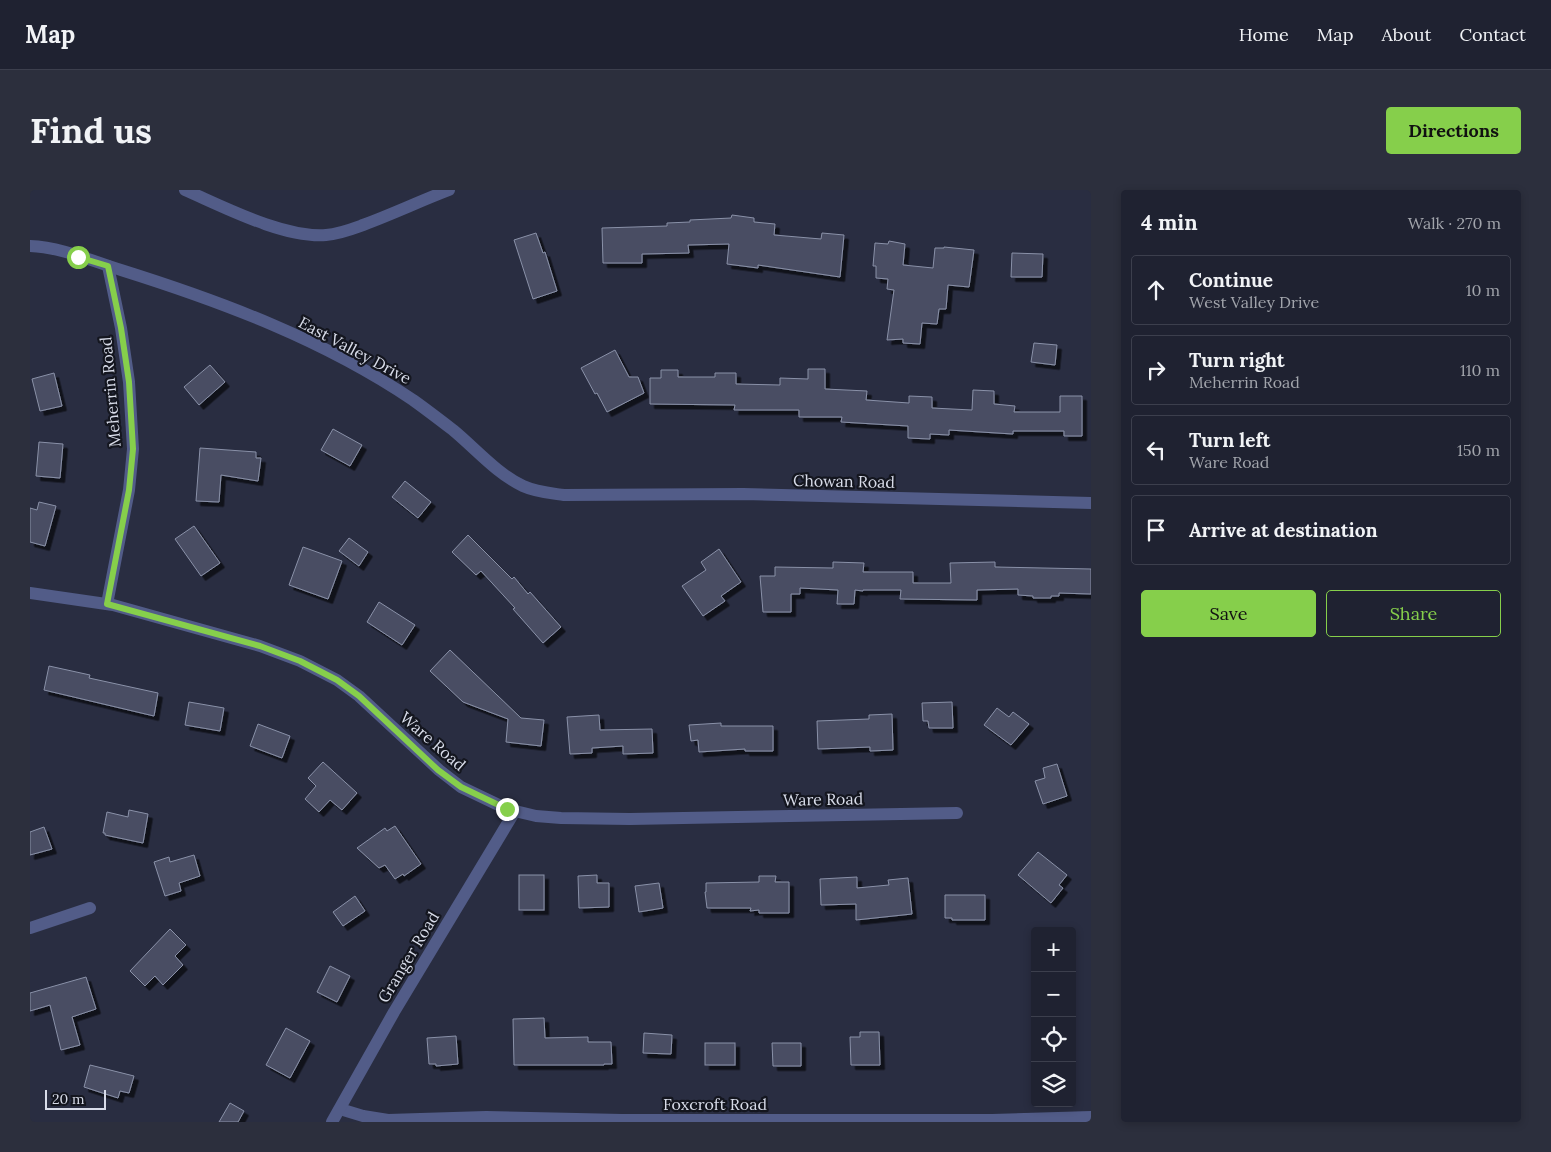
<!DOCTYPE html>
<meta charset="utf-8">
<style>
body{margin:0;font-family:Lora,serif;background:#2c2f3d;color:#f1f3f6}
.controls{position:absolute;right:15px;bottom:15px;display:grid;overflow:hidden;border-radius:5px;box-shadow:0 2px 8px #0003}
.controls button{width:45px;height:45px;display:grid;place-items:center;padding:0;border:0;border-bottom:1px solid #3c3f4d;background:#1f2231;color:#f1f3f6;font:25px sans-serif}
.scale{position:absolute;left:15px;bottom:12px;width:61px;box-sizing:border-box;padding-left:5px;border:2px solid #d8dce9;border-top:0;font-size:14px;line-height:18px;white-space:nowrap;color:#d8dce9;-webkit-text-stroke:4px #14161f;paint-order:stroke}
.stop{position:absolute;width:15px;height:15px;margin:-11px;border:4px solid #86cf4b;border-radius:50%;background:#fff}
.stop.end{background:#86cf4b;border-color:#fff;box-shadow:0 1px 5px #0008}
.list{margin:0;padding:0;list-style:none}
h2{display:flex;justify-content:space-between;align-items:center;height:65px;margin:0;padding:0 20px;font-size:21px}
h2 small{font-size:16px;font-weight:400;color:#a1a4ab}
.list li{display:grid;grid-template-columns:32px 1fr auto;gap:15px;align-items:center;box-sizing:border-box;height:70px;margin:0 10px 10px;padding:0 10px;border:1px solid #3c3f4d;border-radius:5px}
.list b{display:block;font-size:19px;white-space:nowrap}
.list p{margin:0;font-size:16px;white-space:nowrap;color:#a1a4ab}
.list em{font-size:16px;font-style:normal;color:#a1a4ab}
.actions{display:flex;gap:10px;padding:15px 20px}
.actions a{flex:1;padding:11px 0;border:1px solid #86cf4b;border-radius:5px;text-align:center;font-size:18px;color:#86cf4b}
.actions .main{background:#86cf4b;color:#111}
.icon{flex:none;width:28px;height:28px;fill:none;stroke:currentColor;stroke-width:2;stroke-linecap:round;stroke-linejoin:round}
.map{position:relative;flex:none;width:1061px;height:932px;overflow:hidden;border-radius:5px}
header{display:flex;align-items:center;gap:30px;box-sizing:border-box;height:70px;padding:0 25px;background:#1f2231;border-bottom:1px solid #3c3f4d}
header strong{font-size:24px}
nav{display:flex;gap:28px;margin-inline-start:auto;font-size:18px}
.intro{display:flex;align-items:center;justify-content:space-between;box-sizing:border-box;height:120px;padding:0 30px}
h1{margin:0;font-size:35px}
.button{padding:12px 22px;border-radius:5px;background:#86cf4b;color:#111;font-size:18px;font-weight:700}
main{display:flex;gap:30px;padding:0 30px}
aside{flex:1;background:#1f2231;border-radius:5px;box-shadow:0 2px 8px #0003}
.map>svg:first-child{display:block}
.building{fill:#484d63;stroke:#8a91a8;filter:url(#shadow)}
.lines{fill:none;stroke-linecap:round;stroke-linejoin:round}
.minor{stroke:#525c88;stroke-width:12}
.route{stroke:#86cf4b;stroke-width:6}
.labels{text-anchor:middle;stroke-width:4.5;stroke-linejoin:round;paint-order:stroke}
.street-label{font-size:16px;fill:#d8dce9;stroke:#14161f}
</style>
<header>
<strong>Map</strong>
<nav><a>Home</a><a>Map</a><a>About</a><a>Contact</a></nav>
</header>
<div class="intro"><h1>Find us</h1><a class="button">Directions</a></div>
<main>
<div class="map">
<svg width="1061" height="932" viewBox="0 0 1061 932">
<defs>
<filter id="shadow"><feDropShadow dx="4.5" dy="4.5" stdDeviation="0" flood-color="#0009"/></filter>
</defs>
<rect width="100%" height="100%" fill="#292d41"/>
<g class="building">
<path d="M 702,25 L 724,28 L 724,32 L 745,34 L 744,45 L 791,49 L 792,43 L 814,45 L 810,87 L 728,75 L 728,78 L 697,74 L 699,54 L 658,55 L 659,63 L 612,64 L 612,73 L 573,73 L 572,38 L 637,36 L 637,33 L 660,32 L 660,30 L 701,28 Z"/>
<path d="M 506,43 L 513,63 L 515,62 L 527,101 L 503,109 L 484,50 Z"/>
<path d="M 859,51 L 875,54 L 873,75 L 903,78 L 905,58 L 914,58 L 914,57 L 944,60 L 939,97 L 918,95 L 916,119 L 909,119 L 907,134 L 892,133 L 890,154 L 873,153 L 873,149 L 857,150 L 864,100 L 857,99 L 858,89 L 846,88 L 846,76 L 843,76 L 845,53 L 858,54 Z"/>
<path d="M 982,63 L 1013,64 L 1012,87 L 981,87 Z"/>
<path d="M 1004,153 L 1027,155 L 1025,175 L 1001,172 Z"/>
<path d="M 585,160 L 599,187 L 608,187 L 614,203 L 577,222 L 567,203 L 565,204 L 551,178 Z"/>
<path d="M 180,175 L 195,192 L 169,215 L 154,197 Z"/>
<path d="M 778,179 L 795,179 L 795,199 L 837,201 L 836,210 L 879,213 L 879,206 L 902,207 L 902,218 L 942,220 L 943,200 L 964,201 L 964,214 L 985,216 L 984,222 L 1030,222 L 1030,206 L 1052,206 L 1052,246 L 1034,246 L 1034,241 L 983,241 L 983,244 L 919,240 L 919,245 L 900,244 L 900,249 L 878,248 L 878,236 L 811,232 L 812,227 L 769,227 L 769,220 L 704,220 L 705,215 L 620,214 L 620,188 L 631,188 L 631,180 L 648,180 L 648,187 L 685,187 L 685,183 L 706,183 L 706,194 L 750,195 L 750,188 L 778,189 Z"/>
<path d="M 24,183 L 32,216 L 10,221 L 2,189 Z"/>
<path d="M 303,239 L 332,255 L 320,276 L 291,260 Z"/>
<path d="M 9,252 L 33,254 L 30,288 L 6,286 Z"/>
<path d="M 170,258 L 226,262 L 226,268 L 231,268 L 228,291 L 191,285 L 189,312 L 166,311 Z"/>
<path d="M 375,291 L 401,312 L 388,328 L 362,307 Z"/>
<path d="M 9,312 L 26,316 L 15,356 L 0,352 L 0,318 L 7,320 Z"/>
<path d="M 164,336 L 190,373 L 171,386 L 145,349 Z"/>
<path d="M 438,345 L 482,389 L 484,387 L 498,404 L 500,402 L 531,437 L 513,453 L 483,419 L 485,418 L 451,381 L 446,385 L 422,362 Z"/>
<path d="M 319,348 L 338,362 L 329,376 L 309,361 Z"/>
<path d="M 273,357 L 312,371 L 298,409 L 259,395 Z"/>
<path d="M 689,359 L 711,392 L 691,406 L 695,411 L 673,426 L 652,396 L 676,380 L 671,372 Z"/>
<path d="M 803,372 L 834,373 L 833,382 L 883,382 L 883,393 L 921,393 L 920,373 L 965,372 L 965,377 L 1061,379 L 1061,404 L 1029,403 L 1029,406 L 1021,406 L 1021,408 L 1003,408 L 1003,406 L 988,405 L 988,399 L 947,400 L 947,410 L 870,409 L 871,400 L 833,400 L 833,401 L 825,400 L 824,414 L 807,414 L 808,400 L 770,398 L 770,404 L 761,404 L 761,422 L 733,422 L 730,386 L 745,386 L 745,377 L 803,378 Z"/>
<path d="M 349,412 L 385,435 L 372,455 L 337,432 Z"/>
<path d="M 420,460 L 491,528 L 514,530 L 511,556 L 476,552 L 478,529 L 433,512 L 400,481 Z"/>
<path d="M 19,476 L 60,485 L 59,488 L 128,503 L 124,526 L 14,500 Z"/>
<path d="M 159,512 L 194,518 L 190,541 L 155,535 Z"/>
<path d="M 922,512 L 923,538 L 899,538 L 898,531 L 893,531 L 892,513 Z"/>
<path d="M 967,518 L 979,527 L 983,522 L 999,534 L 981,555 L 954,535 Z"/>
<path d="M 862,524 L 863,560 L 840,561 L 840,557 L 788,559 L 787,531 L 839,529 L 839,525 Z"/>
<path d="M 569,525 L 570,540 L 622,539 L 623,563 L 593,564 L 593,556 L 562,558 L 562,563 L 540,564 L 537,527 Z"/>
<path d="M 691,533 L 691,536 L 743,536 L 743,561 L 715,561 L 715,559 L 669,562 L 668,550 L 661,551 L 659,535 Z"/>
<path d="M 228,534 L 260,546 L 252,568 L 220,556 Z"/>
<path d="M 293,572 L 327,603 L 312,620 L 300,610 L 289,622 L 275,609 L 286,596 L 278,588 Z"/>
<path d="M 1027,574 L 1037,606 L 1013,614 L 1005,591 L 1015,588 L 1013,578 Z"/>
<path d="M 99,620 L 118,624 L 113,653 L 75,645 L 75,643 L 73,643 L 77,622 L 98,627 Z"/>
<path d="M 365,636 L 391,674 L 374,686 L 373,684 L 365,689 L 355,675 L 349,678 L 327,658 L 355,638 L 357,641 Z"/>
<path d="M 14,637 L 22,659 L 0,665 L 0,642 Z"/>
<path d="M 1008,662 L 1037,685 L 1029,695 L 1033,698 L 1021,713 L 988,685 Z"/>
<path d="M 164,665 L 170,686 L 149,693 L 151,701 L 135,706 L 124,672 L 139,667 L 140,672 Z"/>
<rect x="489" y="685" width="25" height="35"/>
<path d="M 567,685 L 567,693 L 579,693 L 579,717 L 549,718 L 548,686 Z"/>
<path d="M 729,686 L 746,686 L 745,692 L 759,692 L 759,723 L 729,723 L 729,720 L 720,721 L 721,718 L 677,718 L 675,702 L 676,702 L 676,693 L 729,692 Z"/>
<path d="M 827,687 L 827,698 L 859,695 L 858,690 L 878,688 L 882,724 L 826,730 L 826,714 L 791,715 L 790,689 Z"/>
<path d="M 629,693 L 633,718 L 609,722 L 605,696 Z"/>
<path d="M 915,705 L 955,705 L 955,730 L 922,730 L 922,728 L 915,728 Z"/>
<path d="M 325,706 L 335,721 L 313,736 L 303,722 Z"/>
<path d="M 140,739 L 156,755 L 145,766 L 153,775 L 133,795 L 125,786 L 115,796 L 100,781 Z"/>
<path d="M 300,776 L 320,786 L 307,812 L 287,802 Z"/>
<path d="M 56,787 L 66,819 L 42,827 L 50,855 L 31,860 L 20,815 L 0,821 L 0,803 Z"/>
<path d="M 514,828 L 515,848 L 558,847 L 558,852 L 581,852 L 582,874 L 574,874 L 574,875 L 484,875 L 483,829 Z"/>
<path d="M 256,838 L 280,851 L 260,888 L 236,875 Z"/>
<path d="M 830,842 L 849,842 L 850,875 L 821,875 L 820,847 L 830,847 Z"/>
<path d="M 614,843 L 642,845 L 641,864 L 613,863 Z"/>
<path d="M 426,846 L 428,874 L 406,876 L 406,874 L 399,874 L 397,848 Z"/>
<rect x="675" y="853" width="30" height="22"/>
<path d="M 742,853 L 771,853 L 771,876 L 743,876 Z"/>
<path d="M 60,875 L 104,886 L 99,903 L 90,901 L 88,908 L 54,897 Z"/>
<path d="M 200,913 L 214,921 L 208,932 L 189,932 Z"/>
</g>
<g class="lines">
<g class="minor">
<path d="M 155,0 C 194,17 253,48 296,45 C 309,44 322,39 333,35 C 363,24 390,11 419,0"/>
<path d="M 0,56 C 31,57 62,71 91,80 C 193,112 294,150 383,210 C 397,220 410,230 423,240 C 446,259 466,283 493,296 C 506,302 520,303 534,305 L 713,304 L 1061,313"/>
<path d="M 0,403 L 83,415 L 230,456 L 270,471 L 307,490 L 329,506 L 409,580 L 431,597 L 477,619 L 506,626 L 531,628 L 600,629 L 927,623"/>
<path d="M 77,414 L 99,300 L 103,259 L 99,192 L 91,138 L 78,76"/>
<path d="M 0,738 L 60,718"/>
<path d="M 310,919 L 333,926 L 358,930 L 456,927 L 592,930 L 962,930 L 1061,927"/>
<path d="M 302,932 L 364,822 L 485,621"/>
</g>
</g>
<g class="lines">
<path class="route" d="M 48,67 L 78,76 L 91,138 L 99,192 L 103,259 L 99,300 L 77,414 L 230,456 L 270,471 L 307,490 L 329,506 L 408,580 L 431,597 L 477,619"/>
</g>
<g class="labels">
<g class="street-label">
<text transform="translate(325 160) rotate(28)" y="6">East Valley Drive</text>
<text transform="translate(80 202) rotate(-95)" y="6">Meherrin Road</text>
<text transform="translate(814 291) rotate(1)" y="6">Chowan Road</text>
<text transform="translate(403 551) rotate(41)" y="6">Ware Road</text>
<text transform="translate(793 609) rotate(-1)" y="6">Ware Road</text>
<text transform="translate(378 767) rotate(-59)" y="6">Granger Road</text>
<text x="685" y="920">Foxcroft Road</text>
</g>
</g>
</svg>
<div class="controls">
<button>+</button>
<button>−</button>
<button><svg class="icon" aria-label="locate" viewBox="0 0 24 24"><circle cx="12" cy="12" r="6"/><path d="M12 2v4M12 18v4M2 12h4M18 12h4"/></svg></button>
<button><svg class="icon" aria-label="layers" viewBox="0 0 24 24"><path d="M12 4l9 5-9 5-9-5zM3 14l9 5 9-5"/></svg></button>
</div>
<div class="scale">20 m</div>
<div class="stop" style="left:48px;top:67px"></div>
<div class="stop end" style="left:477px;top:619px"></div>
</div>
<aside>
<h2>4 min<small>Walk · 270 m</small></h2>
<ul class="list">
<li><svg class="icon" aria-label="ahead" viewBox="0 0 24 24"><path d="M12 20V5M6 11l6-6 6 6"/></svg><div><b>Continue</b><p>West Valley Drive</p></div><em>10 m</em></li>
<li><svg class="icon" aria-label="right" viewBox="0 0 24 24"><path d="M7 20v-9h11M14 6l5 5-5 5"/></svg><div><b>Turn right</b><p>Meherrin Road</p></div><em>110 m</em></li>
<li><svg class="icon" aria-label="left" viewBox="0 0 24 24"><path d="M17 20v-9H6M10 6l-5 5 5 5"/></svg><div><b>Turn left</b><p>Ware Road</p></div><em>150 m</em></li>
<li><svg class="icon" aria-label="arrive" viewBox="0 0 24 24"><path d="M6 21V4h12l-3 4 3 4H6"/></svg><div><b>Arrive at destination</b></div></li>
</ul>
<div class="actions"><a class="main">Save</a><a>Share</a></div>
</aside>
</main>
